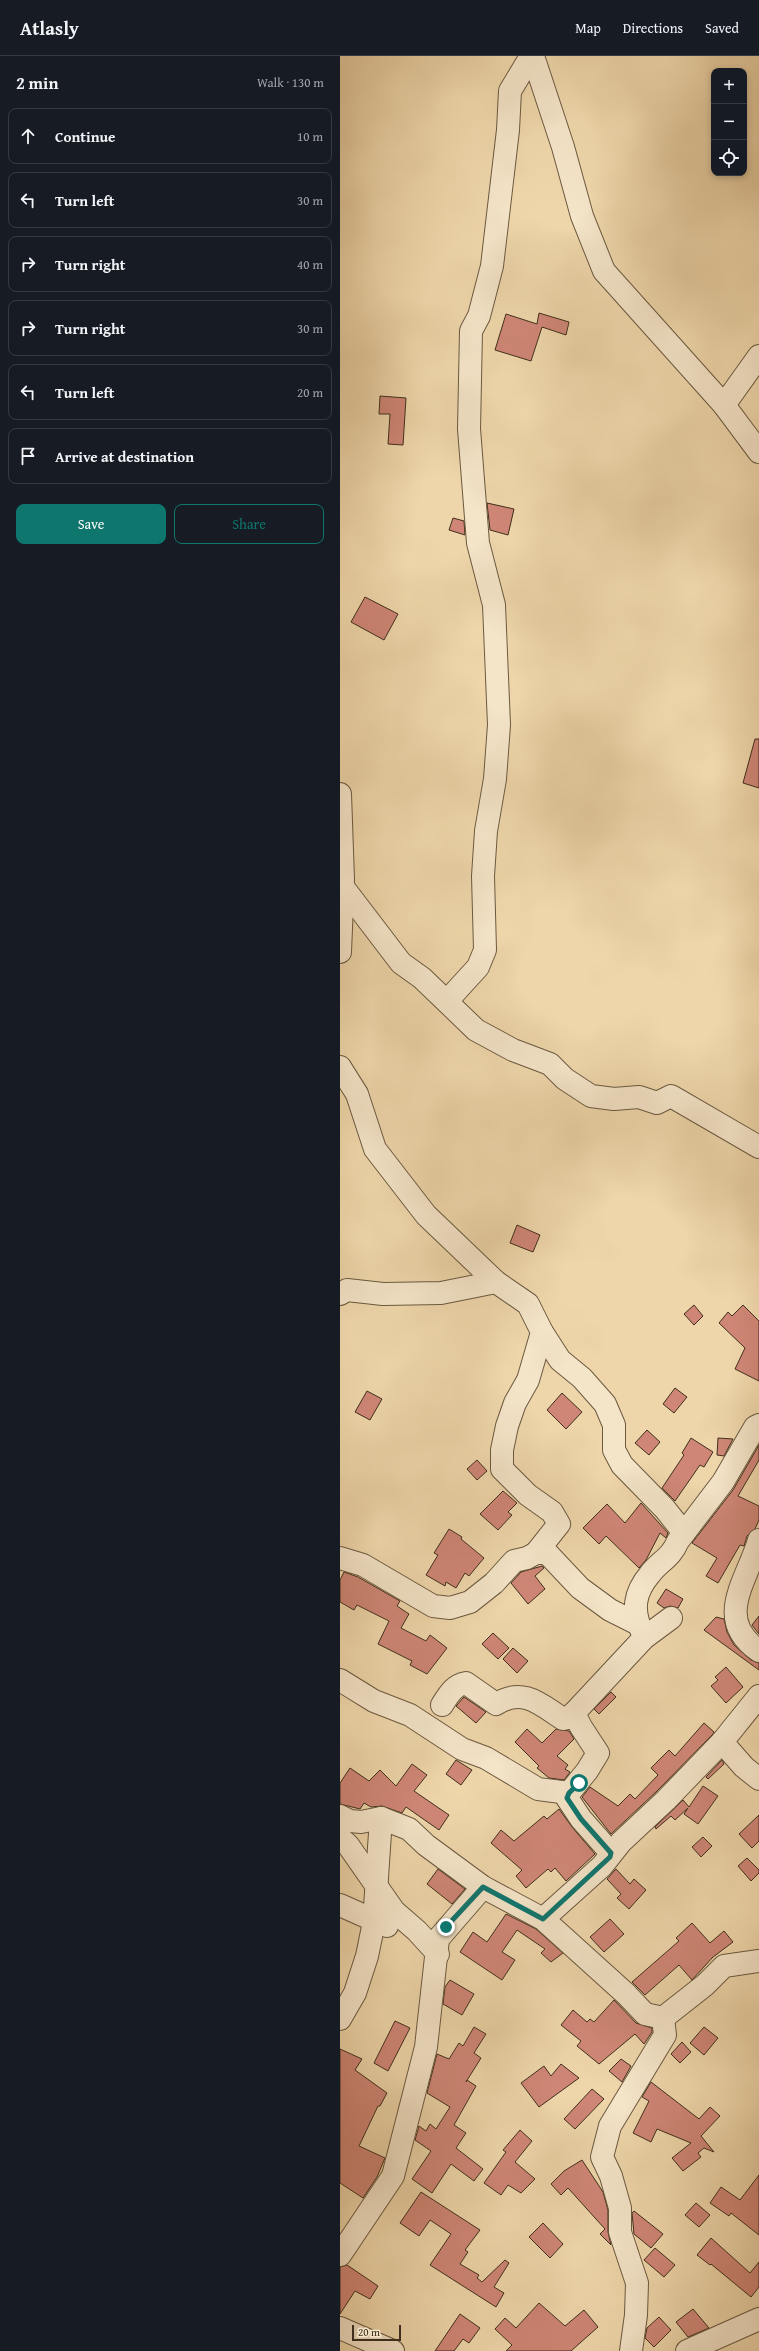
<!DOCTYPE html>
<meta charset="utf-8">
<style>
body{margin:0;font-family:"Gentium Book Plus",serif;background:#242831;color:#f1f3f6}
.controls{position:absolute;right:12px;top:12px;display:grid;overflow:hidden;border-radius:8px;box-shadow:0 2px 6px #0003}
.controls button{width:36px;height:36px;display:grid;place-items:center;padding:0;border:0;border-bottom:1px solid #363941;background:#171b24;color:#f1f3f6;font:20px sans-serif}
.scale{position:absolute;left:12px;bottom:10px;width:49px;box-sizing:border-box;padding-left:4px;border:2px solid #3f2f1c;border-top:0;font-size:11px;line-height:14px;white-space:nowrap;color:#3f2f1c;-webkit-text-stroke:3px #f4e4c8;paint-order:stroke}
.stop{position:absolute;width:12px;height:12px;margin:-9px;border:3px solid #0f766e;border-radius:50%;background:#fff}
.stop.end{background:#0f766e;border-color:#fff;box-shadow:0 1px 4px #0008}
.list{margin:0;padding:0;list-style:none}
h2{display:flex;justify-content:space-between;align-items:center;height:52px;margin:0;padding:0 16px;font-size:17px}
h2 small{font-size:13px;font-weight:400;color:#9ea1a6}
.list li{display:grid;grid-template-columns:26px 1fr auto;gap:12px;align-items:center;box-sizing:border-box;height:56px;margin:0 8px 8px;padding:0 8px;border:1px solid #363941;border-radius:8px}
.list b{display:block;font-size:15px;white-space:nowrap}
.list em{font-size:13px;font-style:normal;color:#9ea1a6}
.actions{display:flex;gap:8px;padding:12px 16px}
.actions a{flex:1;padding:9px 0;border:1px solid #0f766e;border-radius:8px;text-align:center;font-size:14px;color:#0f766e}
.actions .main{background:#0f766e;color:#fff}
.icon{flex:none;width:22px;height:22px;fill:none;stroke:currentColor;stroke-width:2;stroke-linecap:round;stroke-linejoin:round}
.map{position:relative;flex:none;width:419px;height:2295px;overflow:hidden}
header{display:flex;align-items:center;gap:24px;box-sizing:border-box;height:56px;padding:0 20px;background:#171b24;border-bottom:1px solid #363941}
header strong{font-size:19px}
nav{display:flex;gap:22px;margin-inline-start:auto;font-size:14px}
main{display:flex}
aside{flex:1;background:#171b24}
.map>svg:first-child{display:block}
.building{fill:#cf8676;stroke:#3f2f1c}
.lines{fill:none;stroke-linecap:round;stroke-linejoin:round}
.minor-casing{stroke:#6b5940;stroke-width:24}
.minor{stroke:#f4e4c8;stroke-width:22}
.route{stroke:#0f766e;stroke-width:5}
</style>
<header>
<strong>Atlasly</strong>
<nav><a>Map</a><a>Directions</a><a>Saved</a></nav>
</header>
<main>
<aside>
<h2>2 min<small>Walk · 130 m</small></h2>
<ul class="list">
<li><svg class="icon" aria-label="ahead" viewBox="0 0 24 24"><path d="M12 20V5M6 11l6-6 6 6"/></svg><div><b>Continue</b></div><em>10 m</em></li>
<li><svg class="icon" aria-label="left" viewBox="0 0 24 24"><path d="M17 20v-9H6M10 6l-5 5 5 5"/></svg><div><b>Turn left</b></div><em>30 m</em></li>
<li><svg class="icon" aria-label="right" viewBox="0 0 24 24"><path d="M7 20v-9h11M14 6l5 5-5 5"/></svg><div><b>Turn right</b></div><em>40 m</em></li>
<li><svg class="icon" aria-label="right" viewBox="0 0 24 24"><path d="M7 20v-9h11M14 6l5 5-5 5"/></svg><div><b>Turn right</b></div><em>30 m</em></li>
<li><svg class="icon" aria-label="left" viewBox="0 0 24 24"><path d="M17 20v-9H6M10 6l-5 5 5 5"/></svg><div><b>Turn left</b></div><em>20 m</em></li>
<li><svg class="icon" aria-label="arrive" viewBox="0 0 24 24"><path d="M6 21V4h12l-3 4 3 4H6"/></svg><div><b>Arrive at destination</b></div></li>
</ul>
<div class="actions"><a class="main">Save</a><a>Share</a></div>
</aside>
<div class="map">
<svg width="419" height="2295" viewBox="0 0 419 2295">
<rect width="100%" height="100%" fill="#eed6aa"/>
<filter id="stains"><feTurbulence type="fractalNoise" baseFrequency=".005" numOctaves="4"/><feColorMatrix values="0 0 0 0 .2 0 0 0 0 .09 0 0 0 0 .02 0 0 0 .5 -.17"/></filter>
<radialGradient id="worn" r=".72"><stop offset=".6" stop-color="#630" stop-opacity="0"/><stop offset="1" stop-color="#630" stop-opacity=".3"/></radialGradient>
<g class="building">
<path d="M 199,257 L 229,266 L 226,279 L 202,271 L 191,305 L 155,294 L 166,258 L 197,268 Z"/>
<path d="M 40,340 L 66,342 L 63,389 L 48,388 L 50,358 L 39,358 Z"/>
<path d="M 147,447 L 174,453 L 168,479 L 150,474 Z"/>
<path d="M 113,462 L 124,465 L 125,479 L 109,474 Z"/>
<path d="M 25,541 L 58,558 L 44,584 L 11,566 Z"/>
<path d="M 415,683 L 419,683 L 419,732 L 403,727 Z"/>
<path d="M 177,1169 L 200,1179 L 193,1196 L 170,1187 Z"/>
<path d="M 354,1249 L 363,1260 L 354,1269 L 344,1258 Z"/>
<path d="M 403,1249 L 419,1265 L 419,1325 L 395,1313 L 405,1292 L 379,1267 L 388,1256 L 392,1260 Z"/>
<path d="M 335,1332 L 347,1341 L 334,1357 L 323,1348 Z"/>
<path d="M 27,1335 L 42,1343 L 30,1364 L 15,1356 Z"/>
<path d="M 222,1337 L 242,1356 L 226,1373 L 207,1354 Z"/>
<path d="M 307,1374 L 320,1386 L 309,1399 L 295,1387 Z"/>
<path d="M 351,1382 L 373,1396 L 364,1411 L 360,1409 L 335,1445 L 322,1432 L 344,1399 L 342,1397 Z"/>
<path d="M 378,1382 L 393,1383 L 384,1400 L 377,1399 Z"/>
<path d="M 419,1389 L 419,1404 L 398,1440 L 419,1450 L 419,1464 L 415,1473 L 407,1480 L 404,1490 L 400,1489 L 378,1527 L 366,1520 L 377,1502 L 352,1487 L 393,1434 Z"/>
<path d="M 137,1404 L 147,1415 L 137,1424 L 127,1413 Z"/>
<path d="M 163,1435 L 177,1447 L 168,1456 L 172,1459 L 158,1474 L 140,1458 Z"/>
<path d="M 301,1447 L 328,1477 L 326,1482 L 320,1477 L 306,1504 L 299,1512 L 266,1480 L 259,1488 L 243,1472 L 267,1448 L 285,1467 Z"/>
<path d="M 109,1473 L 122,1481 L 121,1483 L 144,1502 L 129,1520 L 125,1517 L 116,1532 L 106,1526 L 105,1530 L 86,1519 L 98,1499 L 94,1497 Z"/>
<path d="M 202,1510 L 204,1512 L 195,1520 L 205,1533 L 188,1548 L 171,1527 L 181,1516 Z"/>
<path d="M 4,1516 L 18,1521 L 60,1545 L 57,1550 L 69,1558 L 61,1572 L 86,1585 L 90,1579 L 107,1592 L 87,1618 L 70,1609 L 72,1605 L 38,1588 L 49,1565 L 17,1549 L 14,1554 L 0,1546 L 0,1524 Z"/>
<path d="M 326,1533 L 343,1543 L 338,1552 L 330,1550 L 324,1552 L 317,1547 Z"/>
<path d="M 419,1560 L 419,1578 L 412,1569 Z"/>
<path d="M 376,1561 L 384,1563 L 387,1576 L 394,1589 L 411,1604 L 419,1607 L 419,1614 L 364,1574 Z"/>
<path d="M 153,1577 L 169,1592 L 158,1603 L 142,1588 Z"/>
<path d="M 173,1592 L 188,1605 L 177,1617 L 163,1603 Z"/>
<path d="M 386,1611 L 403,1631 L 386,1647 L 371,1630 L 378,1624 L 375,1621 Z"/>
<path d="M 271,1636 L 276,1641 L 259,1658 L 254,1653 Z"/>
<path d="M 124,1641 L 146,1656 L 136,1667 L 116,1650 Z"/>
<path d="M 364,1667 L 374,1676 L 373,1678 L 317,1735 L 271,1778 L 242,1741 L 250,1731 L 278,1750 L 290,1738 L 295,1743 L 318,1719 L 311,1712 L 329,1694 L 335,1700 Z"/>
<path d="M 187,1673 L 202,1687 L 216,1673 L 229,1675 L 234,1683 L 217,1700 L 228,1709 L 225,1713 L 230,1716 L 224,1724 L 209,1722 L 197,1712 L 199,1710 L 175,1686 Z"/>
<path d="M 116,1704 L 132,1714 L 121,1729 L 106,1718 Z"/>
<path d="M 382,1704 L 384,1708 L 368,1723 L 366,1721 Z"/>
<path d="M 72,1708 L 87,1719 L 74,1735 L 109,1759 L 99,1774 L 66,1751 L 62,1757 L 42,1750 L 31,1751 L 24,1747 L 20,1753 L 0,1748 L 0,1727 L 10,1712 L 29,1725 L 40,1714 L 56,1730 Z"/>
<path d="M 363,1730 L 378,1740 L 358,1768 L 344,1758 L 348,1752 L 335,1764 L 331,1760 L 316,1773 L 315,1771 L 343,1744 L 349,1751 Z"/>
<path d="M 219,1753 L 232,1771 L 255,1798 L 226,1825 L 215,1812 L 211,1816 L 208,1813 L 186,1832 L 176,1820 L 182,1814 L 151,1787 L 161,1774 L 174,1785 L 204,1760 L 207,1763 Z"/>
<path d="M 419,1759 L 419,1785 L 412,1792 L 399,1778 Z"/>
<path d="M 363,1781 L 372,1790 L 361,1801 L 352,1791 Z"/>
<path d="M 407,1802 L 419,1814 L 419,1817 L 411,1825 L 398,1810 Z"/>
<path d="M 98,1813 L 125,1833 L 112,1848 L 87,1828 Z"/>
<path d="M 276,1813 L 290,1828 L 294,1823 L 306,1834 L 289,1853 L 277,1842 L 281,1838 L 267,1823 Z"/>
<path d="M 166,1858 L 196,1873 L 223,1897 L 211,1906 L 201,1897 L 205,1893 L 177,1874 L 162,1896 L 175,1904 L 162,1924 L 120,1896 L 133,1876 L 147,1886 Z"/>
<path d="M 270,1863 L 284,1878 L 264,1896 L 250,1881 Z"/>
<path d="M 352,1867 L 370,1887 L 384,1875 L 393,1886 L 373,1901 L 352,1924 L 339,1909 L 305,1939 L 292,1926 L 339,1885 L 336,1882 Z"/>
<path d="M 110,1924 L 134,1938 L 122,1959 L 103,1948 L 105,1931 Z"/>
<path d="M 274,1944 L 296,1967 L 312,1972 L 312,1976 L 304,1988 L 295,1978 L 259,2008 L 237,1990 L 241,1985 L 221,1969 L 233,1954 L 247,1966 L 250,1963 L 254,1966 Z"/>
<path d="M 55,1965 L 70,1972 L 48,2015 L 34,2007 Z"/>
<path d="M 134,1971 L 146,1978 L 134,1997 L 141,2002 L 126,2026 L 127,2024 L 136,2030 L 114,2069 L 126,2077 L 116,2092 L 143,2113 L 134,2125 L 111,2108 L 92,2137 L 72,2123 L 91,2095 L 75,2084 L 79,2070 L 86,2075 L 90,2068 L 96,2073 L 110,2051 L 87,2037 L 97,1998 L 109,2003 L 119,1987 L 123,1990 Z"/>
<path d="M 364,1971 L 378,1982 L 364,1999 L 350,1987 Z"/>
<path d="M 342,1986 L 351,1996 L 340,2007 L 331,1998 Z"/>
<path d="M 0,1993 L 22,2003 L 15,2014 L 47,2037 L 40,2050 L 38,2050 L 19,2090 L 45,2102 L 37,2121 L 23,2142 L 0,2127 Z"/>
<path d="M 281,2003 L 291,2010 L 282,2026 L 269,2015 Z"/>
<path d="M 221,2008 L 239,2022 L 199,2051 L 181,2027 L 204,2010 L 211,2020 Z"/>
<path d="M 311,2026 L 359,2063 L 370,2051 L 380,2060 L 361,2080 L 374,2096 L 364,2092 L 358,2097 L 361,2101 L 343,2115 L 332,2102 L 351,2087 L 317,2073 L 311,2086 L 293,2077 L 309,2045 L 302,2041 Z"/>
<path d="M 252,2033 L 264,2043 L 235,2073 L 224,2063 Z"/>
<path d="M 180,2074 L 192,2085 L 175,2106 L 195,2123 L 181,2137 L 168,2129 L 161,2139 L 144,2127 L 166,2096 L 163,2094 Z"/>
<path d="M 242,2104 L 263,2136 L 268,2154 L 268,2176 L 271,2189 L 260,2178 L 265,2173 L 228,2132 L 221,2139 L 211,2128 L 224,2115 Z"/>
<path d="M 419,2119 L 419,2179 L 391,2157 L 389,2160 L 370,2147 L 381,2131 L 400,2144 Z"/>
<path d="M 81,2136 L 140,2174 L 125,2194 L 128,2196 L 120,2208 L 139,2219 L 137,2222 L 142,2226 L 165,2204 L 169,2207 L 154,2231 L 164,2237 L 156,2251 L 90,2209 L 111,2178 L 90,2164 L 79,2180 L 60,2167 Z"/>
<path d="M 356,2147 L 370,2159 L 359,2171 L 345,2159 Z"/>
<path d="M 294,2155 L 323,2178 L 311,2192 L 294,2178 L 292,2157 Z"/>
<path d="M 203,2167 L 223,2188 L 210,2202 L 189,2181 Z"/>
<path d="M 371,2182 L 410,2217 L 419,2206 L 419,2231 L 411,2241 L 371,2208 L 370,2209 L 357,2199 Z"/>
<path d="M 315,2192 L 335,2209 L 324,2221 L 304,2204 Z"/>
<path d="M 7,2209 L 38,2230 L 30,2243 L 15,2235 L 0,2258 L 0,2211 Z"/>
<path d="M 199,2247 L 225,2270 L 244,2254 L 258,2271 L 231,2295 L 166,2295 L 172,2289 L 155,2273 L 165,2262 L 176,2272 Z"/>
<path d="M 353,2253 L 369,2272 L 348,2281 L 336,2266 Z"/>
<path d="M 120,2258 L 140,2272 L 129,2287 L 123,2283 L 114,2295 L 95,2295 Z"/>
<path d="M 319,2261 L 331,2274 L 314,2291 L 305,2282 L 307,2272 Z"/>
</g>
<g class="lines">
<g class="minor-casing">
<g id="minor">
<path d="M 193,0 L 223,91 L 242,160 L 264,215 L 384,349 L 419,396"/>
<path d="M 384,349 L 419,300"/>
<path d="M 0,738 L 3,823 L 0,896"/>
<path d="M 3,831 L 61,907 L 82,922 L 136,974 L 173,994 L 210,1008 L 225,1023 L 251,1040 L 274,1043 L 299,1041 L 317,1047 L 331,1040 L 419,1091"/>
<path d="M 107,945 L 138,911 L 145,894 L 143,820 L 146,775 L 155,723 L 159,669 L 154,549 L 138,487 L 129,373 L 131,275 L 139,260 L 152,210 L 168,74 L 170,35 L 191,0"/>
<path d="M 0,1011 L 17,1038 L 35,1093 L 86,1159 L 156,1226 L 188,1248 L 202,1276 L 220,1304 L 242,1322 L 265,1348 L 274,1369 L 274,1394 L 282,1409 L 325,1453 L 344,1477"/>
<path d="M 0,1238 L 7,1234 L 43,1238 L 101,1237 L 156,1226"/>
<path d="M 419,1484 C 407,1525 373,1563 419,1595"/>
<path d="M 196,1497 L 219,1468 L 212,1456 L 188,1439 L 162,1413 L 162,1394 L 167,1370 L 175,1347 L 188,1324 L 202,1276"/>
<path d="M 0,1502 L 23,1509 L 93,1550 L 110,1552 L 130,1546 L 154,1527 L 174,1505 L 187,1502 L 196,1497 L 207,1497 L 240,1532 L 270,1554 L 298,1568"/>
<path d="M 302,1576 C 292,1554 294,1537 310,1518 C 320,1505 331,1502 338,1485 L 383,1426 L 415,1371 L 419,1369"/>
<path d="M 0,1624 L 34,1645 L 70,1659 L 122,1693 L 146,1702 L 198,1733 L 229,1737"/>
<path d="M 419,1640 L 382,1686 L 404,1711 L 419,1723"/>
<path d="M 102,1649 C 109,1638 114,1629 126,1627 L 156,1648 C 183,1631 200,1648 223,1663 L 228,1662 L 234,1657"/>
<path d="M 0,1760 L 10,1765 L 21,1766 L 41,1762 L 69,1773 L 86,1789 L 143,1831 L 203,1863 L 286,1938 L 305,1958 L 323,1962 L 365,1929 L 384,1910 L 419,1905"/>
<path d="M 0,1782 L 8,1789 L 54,1855 L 77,1875 L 98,1898"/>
<path d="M 271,1797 L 241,1763 L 227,1742 L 229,1737 L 247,1715 L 258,1697 L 241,1671 L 234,1657 L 304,1582 L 331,1562"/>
<path d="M 0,1849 L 47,1870"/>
<path d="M 203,1863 L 262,1810 L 281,1786 L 326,1744 L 382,1686"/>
<path d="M 0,1963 L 15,1937 L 27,1900 L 34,1866 L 41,1762"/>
<path d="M 0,2199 L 53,2120 L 86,1991 L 98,1883 L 143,1831"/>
<path d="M 0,2272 L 53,2295"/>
<path d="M 291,2295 L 296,2259 L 297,2227 L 280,2176 L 280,2152 L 271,2120 L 262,2101 L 270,2070 L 325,1979 L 323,1962"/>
<path d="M 347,2295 L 419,2263"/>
</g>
</g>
<use href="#minor" class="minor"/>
</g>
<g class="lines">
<path class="route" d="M 106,1871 L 143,1831 L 203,1863 L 270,1801 L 271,1797 L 241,1763 L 227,1742 L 229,1737 L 239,1727"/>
</g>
<rect width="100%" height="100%" filter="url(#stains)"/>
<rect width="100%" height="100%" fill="url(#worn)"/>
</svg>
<div class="controls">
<button>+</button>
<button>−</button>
<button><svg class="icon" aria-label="locate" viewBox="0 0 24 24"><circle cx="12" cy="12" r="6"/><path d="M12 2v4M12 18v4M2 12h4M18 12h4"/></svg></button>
</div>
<div class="scale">20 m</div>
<div class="stop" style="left:239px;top:1727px"></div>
<div class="stop end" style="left:106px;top:1871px"></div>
</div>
</main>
